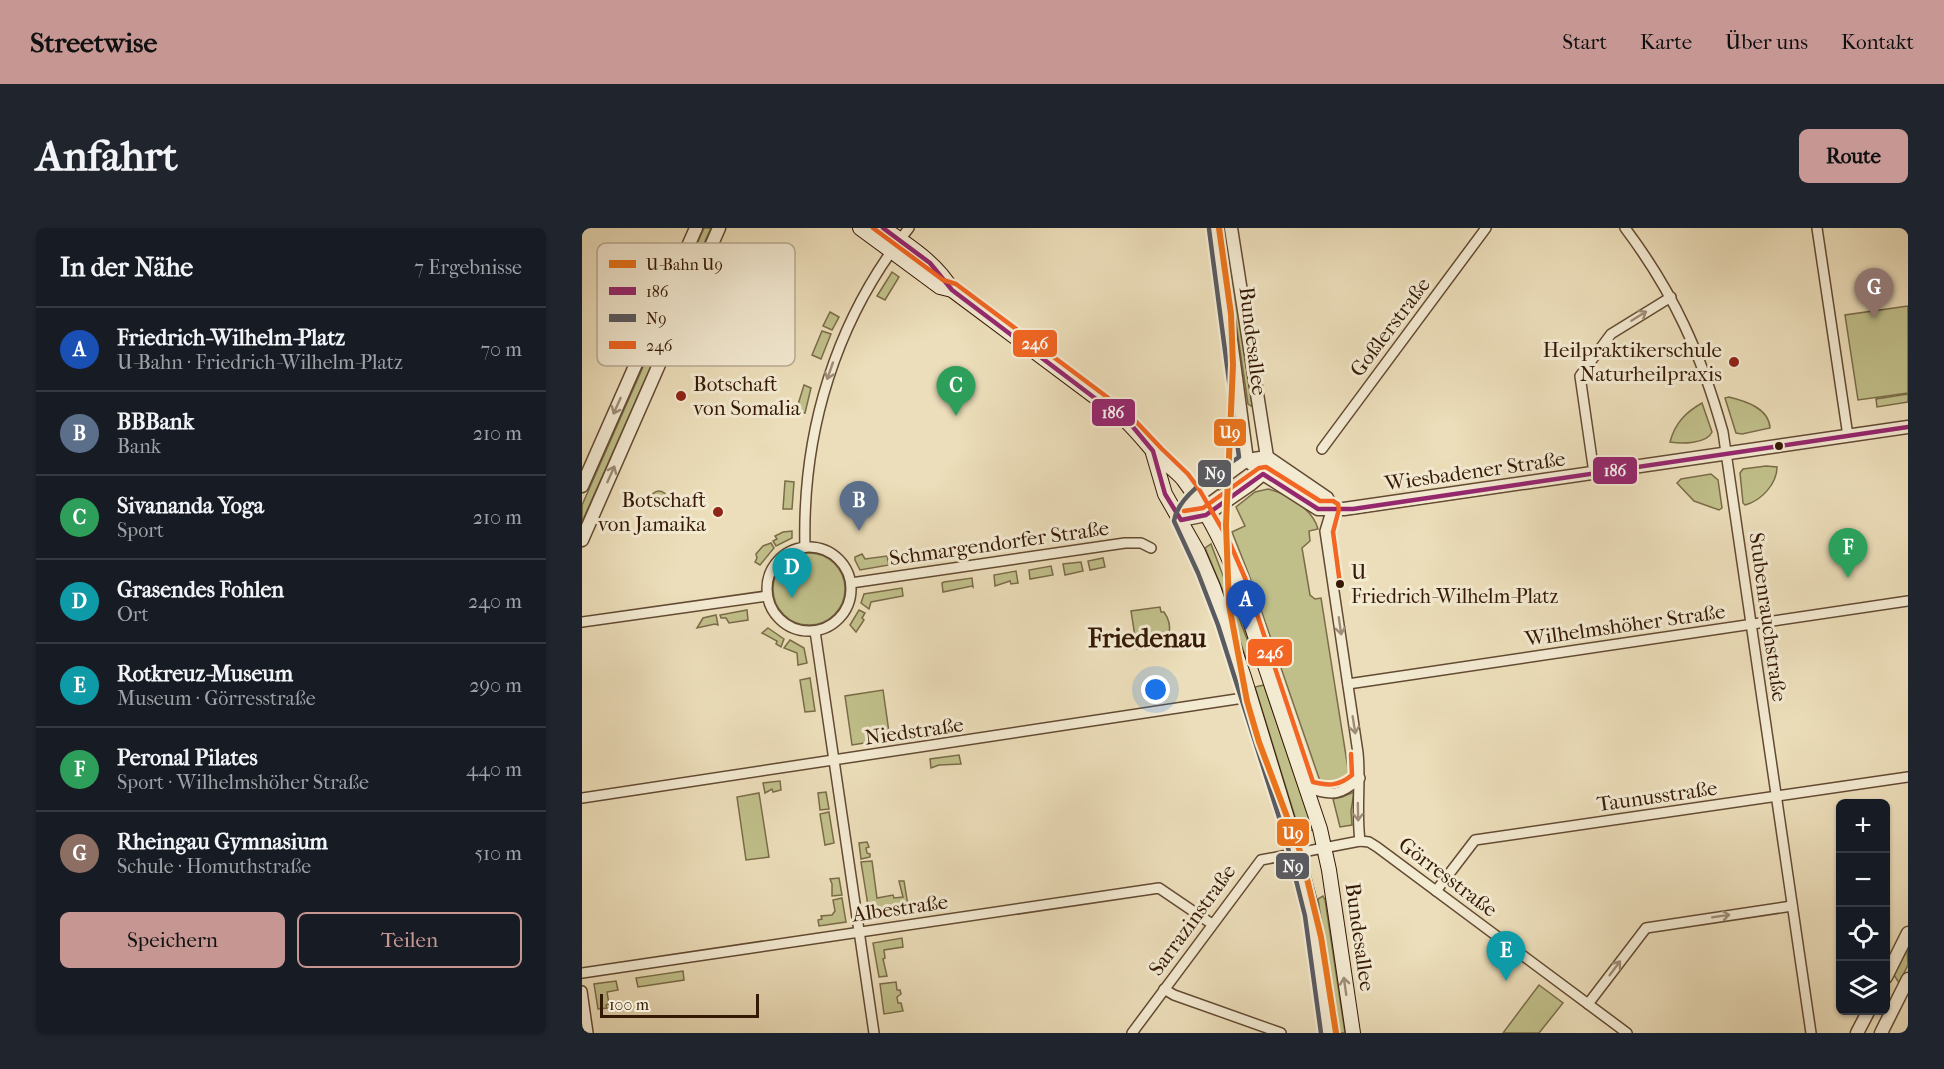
<!DOCTYPE html>
<html lang="de">
<meta charset="utf-8">
<style>
body{margin:0;font-family:"IM FELL French Canon",serif;background:#20242c;color:#f1f3f6}
.controls{position:absolute;right:18px;bottom:18px;display:grid;overflow:hidden;border-radius:9px;box-shadow:0 2px 4px #0004}
.controls button{width:54px;height:54px;display:grid;place-items:center;padding:0;border:0;border-bottom:2px solid #363941;background:#171b24;color:#f1f3f6;font:30px sans-serif}
.scale{position:absolute;left:18px;bottom:15px;width:159px;box-sizing:border-box;padding-left:6px;border:3px solid #351905;border-top:0;font-size:16px;line-height:21px;white-space:nowrap;color:#351905;-webkit-text-stroke:4px #f3ead2;paint-order:stroke}
.you{position:absolute;left:574px;top:462px;width:21px;height:21px;margin:-15px;border:4px solid #fff;border-radius:50%;background:#1a73e8;box-shadow:0 0 0 9px #1a73e833}
.badge{display:grid;place-items:center;width:39px;height:39px;border-radius:50%;background:#c59692;color:#fff;font-size:20px;font-weight:700}
.pin{position:absolute;translate:-50% -50px;filter:drop-shadow(0 2px 3px #0008)}
.pin::after{content:'';position:absolute;top:32px;width:21px;height:18px;background:inherit;clip-path:polygon(0 0,100% 0,50% 100%)}
.list{margin:0;padding:0;list-style:none}
h2{display:flex;justify-content:space-between;align-items:center;height:78px;margin:0;padding:0 24px;font-size:26px}
h2 small{font-size:20px;font-weight:400;color:#9ea1a6}
.list li{display:grid;grid-template-columns:39px 1fr auto;gap:18px;align-items:center;box-sizing:border-box;height:84px;padding:0 24px;border-top:2px solid #363941}
.list b{display:block;font-size:22px;white-space:nowrap}
.list p{margin:0;font-size:20px;white-space:nowrap;color:#9ea1a6}
.list em{font-size:20px;font-style:normal;color:#9ea1a6}
.actions{display:flex;gap:12px;padding:18px 24px}
.actions a{flex:1;padding:14px 0;border:2px solid #c59692;border-radius:9px;text-align:center;font-size:21px;color:#c59692}
.actions .main{background:#c59692;color:#111}
.icon{flex:none;width:33px;height:33px;fill:none;stroke:currentColor;stroke-width:2;stroke-linecap:round;stroke-linejoin:round}
.map{position:relative;flex:none;width:1326px;height:805px;overflow:hidden;border-radius:9px}
header{display:flex;align-items:center;gap:36px;box-sizing:border-box;height:84px;padding:0 30px;background:#c59692;color:#111}
header strong{font-size:28px}
nav{display:flex;gap:33px;margin-inline-start:auto;font-size:21px}
.intro{display:flex;align-items:center;justify-content:space-between;box-sizing:border-box;height:144px;padding:0 36px}
h1{margin:0;font-size:42px}
.button{padding:15px 27px;border-radius:9px;background:#c59692;color:#111;font-size:21px;font-weight:700}
main{display:flex;gap:36px;padding:0 36px}
aside{flex:1;background:#171b24;border-radius:9px;box-shadow:0 2px 4px #0004}
.map>svg:first-child{display:block}
.green{fill:#c0bf8a;stroke:#7a6c48;stroke-width:1.5}
.lines{fill:none;stroke-linecap:round;stroke-linejoin:round}
.minor-casing{stroke:#634a32;stroke-width:12}
.tertiary-casing{stroke:#634a32;stroke-width:15}
.secondary-casing{stroke:#351905;stroke-width:16}
.minor{stroke:#f3ead2;stroke-width:9}
.tertiary{stroke:#f3ead2;stroke-width:12}
.secondary{stroke:#f3ead2;stroke-width:14}
.bus-1-casing{stroke:#f3ead2;stroke-width:9}
.bus-2-casing{stroke:#f3ead2;stroke-width:9}
.bus-3-casing{stroke:#f3ead2;stroke-width:9}
.bus-1{stroke:#95276e;stroke-width:4.5}
.bus-2{stroke:#595b62;stroke-width:4.5}
.bus-3{stroke:#f26522;stroke-width:4.5}
.metro-1-casing{stroke:#f3ead2;stroke-width:10}
.metro-1{stroke:#ea741c;stroke-width:6}
.oneway{stroke:#9e8c76}
.poi-dot{fill:#8f2418;stroke:#f3ead2;stroke-width:2}
.bus-dot{fill:#351905;stroke:#f3ead2;stroke-width:2}
.labels{text-anchor:middle;stroke-width:6;stroke-linejoin:round;paint-order:stroke}
.bus-label{font-size:20px;fill:#351905;stroke:#f3ead2;text-anchor:start}
.street-label{font-size:21px;fill:#351905;stroke:#f3ead2}
.poi-label{font-size:21px;fill:#351905;stroke:#f3ead2;text-anchor:end}
.district-label{font-size:27px;font-weight:bold;fill:#351905;stroke:#f3ead2}
.key{fill:#f3ead2;stroke:#baab94;stroke-width:1.5}
.key-label{font-size:16px;fill:#351905}
.line-badge{stroke:#f3ead2;stroke-width:2}
.badge-label{font-size:16px;text-anchor:middle;font-weight:bold;fill:#fff}
</style>
<header>
<strong>Streetwise</strong>
<nav><a>Start</a><a>Karte</a><a>Über uns</a><a>Kontakt</a></nav>
</header>
<div class="intro"><h1>Anfahrt</h1><a class="button">Route</a></div>
<main>
<aside>
<h2>In der Nähe<small>7 Ergebnisse</small></h2>
<ul class="list">
<li><span class="badge" style="background:#1a4fb4">A</span><div><b>Friedrich-Wilhelm-Platz</b><p>U-Bahn · Friedrich-Wilhelm-Platz</p></div><em>70 m</em></li>
<li><span class="badge" style="background:#5c6f8a">B</span><div><b>BBBank</b><p>Bank</p></div><em>210 m</em></li>
<li><span class="badge" style="background:#2e9e5b">C</span><div><b>Sivananda Yoga</b><p>Sport</p></div><em>210 m</em></li>
<li><span class="badge" style="background:#0f9aa8">D</span><div><b>Grasendes Fohlen</b><p>Ort</p></div><em>240 m</em></li>
<li><span class="badge" style="background:#0f9aa8">E</span><div><b>Rotkreuz-Museum</b><p>Museum · Görresstraße</p></div><em>290 m</em></li>
<li><span class="badge" style="background:#2e9e5b">F</span><div><b>Peronal Pilates</b><p>Sport · Wilhelmshöher Straße</p></div><em>440 m</em></li>
<li><span class="badge" style="background:#8d6e63">G</span><div><b>Rheingau Gymnasium</b><p>Schule · Homuthstraße</p></div><em>510 m</em></li>
</ul>
<div class="actions"><a class="main">Speichern</a><a>Teilen</a></div>
</aside>
<div class="map">
<svg width="1326" height="805" viewBox="0 0 1326 805">
<rect width="100%" height="100%" fill="#ecdeba"/>
<filter id="stains"><feTurbulence type="fractalNoise" baseFrequency=".00333" numOctaves="4"/><feColorMatrix values="0 0 0 0 .2 0 0 0 0 .09 0 0 0 0 .02 0 0 0 .5 -.17"/></filter>
<radialGradient id="worn" r=".72"><stop offset=".6" stop-color="#630" stop-opacity="0"/><stop offset="1" stop-color="#630" stop-opacity=".3"/></radialGradient>
<g class="green">
<path d="M 122,0 L 129,0 L 99,67 L 94,63 Z"/>
<path d="M 640,0 L 644,0 L 670,176 L 669,178 L 666,176 Z"/>
<path d="M 310,44 L 317,49 L 303,72 L 295,68 Z"/>
<path d="M 1326,78 L 1326,165 L 1276,172 L 1263,87 Z"/>
<path d="M 248,84 L 257,89 L 250,102 L 241,98 Z"/>
<path d="M 240,103 L 249,106 L 239,131 L 230,127 Z"/>
<path d="M 72,114 L 79,116 L 0,294 L 0,277 Z"/>
<path d="M 222,157 L 229,160 L 223,185 L 214,183 Z"/>
<path d="M 1326,166 L 1326,174 L 1295,179 L 1294,171 Z"/>
<path d="M 1147,169 C 1163,173 1187,180 1188,200 L 1160,206 L 1154,205 L 1143,170 Z"/>
<path d="M 1120,175 L 1130,204 C 1125,216 1099,216 1088,214 C 1093,195 1104,184 1120,175 Z"/>
<path d="M 1184,238 L 1195,239 C 1195,256 1179,273 1163,277 L 1161,275 L 1158,245 L 1161,241 Z"/>
<path d="M 666,244 L 668,244 L 668,246 L 640,268 L 637,263 Z"/>
<path d="M 1129,246 L 1136,252 L 1140,280 L 1137,282 L 1112,273 L 1095,255 L 1099,251 Z"/>
<path d="M 203,253 L 212,254 L 210,281 L 201,281 Z"/>
<path d="M 686,261 C 705,266 731,281 736,301 L 727,303 L 728,313 L 720,320 L 728,367 L 733,371 L 739,370 L 767,547 L 766,554 C 756,562 746,564 738,553 L 667,347 L 650,304 L 663,298 L 654,279 L 673,264 Z"/>
<circle cx="77" cy="271" r="8"/>
<path d="M 210,303 L 210,310 L 194,318 L 191,313 L 195,311 L 193,308 L 201,304 Z"/>
<path d="M 189,315 L 192,320 L 178,337 L 173,334 L 175,330 L 174,326 L 181,318 Z"/>
<path d="M 629,316 L 673,432 L 665,434 L 646,375 L 623,320 Z"/>
<circle cx="227" cy="361" r="36"/>
<path d="M 280,326 L 283,331 L 305,328 L 307,337 L 278,342 L 273,332 L 273,329 Z"/>
<path d="M 521,330 L 523,339 L 508,342 L 506,333 Z"/>
<path d="M 499,334 L 501,343 L 483,347 L 481,336 Z"/>
<path d="M 469,338 L 471,347 L 448,351 L 447,342 Z"/>
<path d="M 434,343 L 436,355 L 429,356 L 428,353 L 413,358 L 412,347 Z"/>
<path d="M 390,350 L 391,359 L 390,358 L 361,364 L 360,355 L 362,354 Z"/>
<path d="M 320,360 L 321,368 L 289,374 L 287,381 L 279,375 L 282,366 Z"/>
<path d="M 578,379 L 579,384 L 582,384 C 587,391 589,397 587,406 L 573,410 L 574,419 L 555,421 L 549,383 Z"/>
<path d="M 165,382 L 166,392 L 147,395 L 144,390 L 139,390 L 138,387 Z"/>
<path d="M 277,382 L 283,385 L 280,390 L 282,392 L 274,404 L 268,397 Z"/>
<path d="M 134,387 L 136,397 L 133,396 L 115,400 L 121,390 Z"/>
<path d="M 186,400 L 202,411 L 199,419 L 194,416 L 195,413 L 180,405 Z"/>
<path d="M 208,412 L 222,420 L 225,435 L 216,437 L 215,425 L 202,420 Z"/>
<path d="M 228,450 L 233,483 L 223,484 L 218,452 Z"/>
<path d="M 682,457 L 731,602 L 718,605 L 673,459 Z"/>
<path d="M 301,462 L 308,511 L 270,517 L 263,468 Z"/>
<path d="M 377,527 L 379,536 L 357,537 L 349,540 L 348,531 Z"/>
<path d="M 198,553 L 199,562 L 191,564 L 190,561 L 183,565 L 181,555 Z"/>
<path d="M 244,564 L 247,581 L 238,582 L 236,565 Z"/>
<path d="M 772,564 L 769,583 L 770,597 L 758,599 L 751,571 L 760,569 Z"/>
<path d="M 177,565 L 187,629 L 164,632 L 155,569 Z"/>
<path d="M 247,584 L 252,615 L 243,617 L 238,586 Z"/>
<path d="M 285,614 L 287,619 L 284,620 L 285,625 L 288,626 L 288,629 L 279,631 L 277,615 Z"/>
<path d="M 290,633 L 295,670 L 311,667 L 312,670 L 321,669 L 317,653 L 322,653 L 327,684 L 288,690 L 279,634 Z"/>
<path d="M 257,650 L 260,667 L 250,668 L 250,656 L 248,651 Z"/>
<path d="M 741,668 L 743,672 L 763,805 L 756,805 L 736,671 Z"/>
<path d="M 260,670 L 264,694 L 237,698 L 236,692 L 240,691 L 239,688 L 250,687 L 253,683 L 251,672 Z"/>
<path d="M 320,710 L 321,719 L 302,722 L 303,730 L 301,731 L 305,748 L 297,749 L 291,715 Z"/>
<path d="M 1325,721 L 1326,737 L 1317,755 L 1312,747 Z"/>
<path d="M 101,743 L 102,752 L 56,759 L 54,750 Z"/>
<path d="M 34,753 L 36,762 L 25,764 L 27,776 L 24,777 L 25,780 L 16,781 L 12,756 Z"/>
<path d="M 314,754 L 315,762 L 318,762 L 319,766 L 315,769 L 316,775 L 319,775 L 321,783 L 302,786 L 298,756 Z"/>
<path d="M 957,757 L 981,775 L 957,805 L 921,805 Z"/>
</g>
<g class="lines">
<g class="minor-casing">
<g id="minor">
<path d="M 1043,0 C 1092,65 1119,126 1141,204 L 1229,805"/>
<path d="M 1235,0 L 1266,208"/>
<path d="M 740,221 L 904,0"/>
<path d="M 1012,245 L 998,148 L 1029,106 L 1089,69"/>
<path d="M 750,280 L 743,303 L 776,525 C 779,554 774,583 778,613"/>
<circle cx="227" cy="361" r="42"/>
<path d="M 223,319 C 220,203 254,91 327,0"/>
<path d="M 269,355 L 543,315 L 559,315 L 569,320"/>
<path d="M 0,394 L 185,368"/>
<path d="M 233,403 L 292,805"/>
<path d="M 766,456 L 1326,373"/>
<path d="M 725,560 C 752,567 757,569 778,550"/>
<path d="M 0,570 L 668,469"/>
<path d="M 854,663 L 893,612 L 1326,549"/>
<path d="M 0,745 L 577,660 L 630,696"/>
<path d="M 582,761 L 592,767 L 699,805"/>
<path d="M 0,763 L 6,805"/>
<path d="M 1006,776 L 1064,700 L 1210,678"/>
<path d="M 550,805 L 679,632 L 778,613 L 787,614 L 795,619 L 1045,805"/>
</g>
</g>
<g class="tertiary-casing">
<g id="tertiary">
<path d="M 634,0 L 665,232"/>
<path d="M 665,232 L 681,246 L 736,281 L 762,281 L 1326,199"/>
<path d="M 0,258 L 114,0"/>
<path d="M 599,292 L 624,287 L 669,256 L 681,246 L 685,229 L 649,0"/>
<path d="M 599,292 L 613,270 L 665,232 L 685,229 L 745,270 L 750,280"/>
<path d="M 0,312 L 137,0"/>
<path d="M 1304,749 L 1326,705"/>
<path d="M 1275,805 L 1287,782"/>
<path d="M 1299,805 L 1326,751"/>
</g>
</g>
<g class="secondary-casing">
<g id="secondary">
<path d="M 278,0 L 358,59 L 370,62 L 540,189 C 552,200 561,211 571,223 C 580,233 592,241 601,251 C 628,286 657,345 666,387 L 738,601 L 747,642 L 771,805"/>
<path d="M 301,0 C 325,16 356,36 370,62"/>
<path d="M 571,225 L 583,266 L 616,324 L 631,359 L 662,449 L 709,603 L 728,674 L 747,805"/>
</g>
</g>
<use href="#minor" class="minor"/>
<use href="#tertiary" class="tertiary"/>
<use href="#secondary" class="secondary"/>
<g class="bus-1-casing">
<path id="bus-1" d="M 301,0 L 348,35 L 370,62 L 551,199 L 571,223 L 583,266 L 599,292 L 624,287 L 681,246 L 736,281 L 771,281 L 1326,199"/>
</g>
<g class="bus-2-casing">
<path id="bus-2" d="M 627,1 L 657,229 C 636,244 596,266 592,293 L 616,345 L 636,397 L 703,608 L 723,688 L 739,805"/>
</g>
<g class="bus-3-casing">
<g id="bus-3">
<path d="M 291,0 L 361,52 L 374,56 L 545,184 L 580,221 L 606,246 L 617,261 L 647,313 L 663,350 L 731,554 C 747,558 757,558 770,547 L 769,526"/>
<path d="M 602,283 L 621,280 L 677,240 L 684,239 L 738,273 L 751,273 L 756,276 L 757,281 L 751,304 L 758,356"/>
</g>
</g>
<use href="#bus-1" class="bus-1"/>
<use href="#bus-2" class="bus-2"/>
<use href="#bus-3" class="bus-3"/>
<g class="metro-1-casing">
<path id="metro-1" d="M 637,0 L 649,86 L 651,137 L 644,297 L 647,377 L 665,473 L 677,514 L 719,626 L 739,709 L 754,805"/>
</g>
<use href="#metro-1" class="metro-1"/>
</g>
<defs><path id="oneway-shaft" d="M-6 0H5M1.5-3L5.5 0L1.5 3" fill="none" stroke-width="1.6" stroke-linecap="round" stroke-linejoin="round" transform="scale(1.5)"/></defs>
<g class="oneway">
<use href="#oneway-shaft" transform="translate(1057 88) rotate(-32)"/>
<use href="#oneway-shaft" transform="translate(248 143) rotate(109)"/>
<use href="#oneway-shaft" transform="translate(35 178) rotate(114)"/>
<use href="#oneway-shaft" transform="translate(29 246) rotate(-66)"/>
<use href="#oneway-shaft" transform="translate(758 398) rotate(82)"/>
<use href="#oneway-shaft" transform="translate(772 497) rotate(81)"/>
<use href="#oneway-shaft" transform="translate(776 584) rotate(89)"/>
<use href="#oneway-shaft" transform="translate(1139 688) rotate(-9)"/>
<use href="#oneway-shaft" transform="translate(1033 740) rotate(-53)"/>
<use href="#oneway-shaft" transform="translate(763 758) rotate(-98)"/>
</g>
<g class="poi-dot">
<circle cx="1152" cy="134" r="6"/>
<circle cx="99" cy="168" r="6"/>
<circle cx="136" cy="284" r="6"/>
</g>
<g class="bus-dot">
<circle cx="1197" cy="218" r="5"/>
<circle cx="758" cy="356" r="5"/>
</g>
<g class="labels">
<g class="bus-label">
<text x="769" y="351">U<tspan x="769" dy="24">Friedrich-Wilhelm-Platz</tspan></text>
</g>
<g class="street-label">
<text transform="translate(808 99) rotate(-53)" y="7">Goßlerstraße</text>
<text transform="translate(671 113) rotate(83)" y="7">Bundesallee</text>
<text transform="translate(893 243) rotate(-8)" y="7">Wiesbadener Straße</text>
<text transform="translate(417 315) rotate(-8)" y="7">Schmargendorfer Straße</text>
<text transform="translate(1186 389) rotate(82)" y="7">Stubenrauchstraße</text>
<text transform="translate(1043 397) rotate(-8)" y="7">Wilhelmshöher Straße</text>
<text transform="translate(332 503) rotate(-8)" y="7">Niedstraße</text>
<text transform="translate(1075 568) rotate(-8)" y="7">Taunusstraße</text>
<text transform="translate(866 649) rotate(37)" y="7">Görresstraße</text>
<text transform="translate(318 680) rotate(-8)" y="7">Albestraße</text>
<text transform="translate(610 692) rotate(-54)" y="7">Sarrazinstraße</text>
<text transform="translate(778 709) rotate(82)" y="7">Bundesallee</text>
</g>
<g class="poi-label">
<text x="1140" y="129">Heilpraktikerschule<tspan x="1140" dy="24">Naturheilpraxis</tspan></text>
<text x="111" y="163" text-anchor="start">Botschaft<tspan x="111" dy="24">von Somalia</tspan></text>
<text x="124" y="279">Botschaft<tspan x="124" dy="24">von Jamaika</tspan></text>
</g>
<g class="district-label">
<text x="565" y="419">Friedenau</text>
</g>
</g>
<rect x="15" y="15" width="198" height="123" rx="9" class="key"/>
<rect x="27" y="32" width="27" height="8" fill="#ea741c"/>
<rect x="27" y="59" width="27" height="8" fill="#95276e"/>
<rect x="27" y="86" width="27" height="8" fill="#595b62"/>
<rect x="27" y="113" width="27" height="8" fill="#f26522"/>
<g class="key-label">
<text x="64" y="42">U-Bahn U9</text>
<text x="64" y="69">186</text>
<text x="64" y="96">N9</text>
<text x="64" y="123">246</text>
</g>
<g class="line-badge">
<rect x="430" y="101" width="46" height="29" rx="6" fill="#f26522"/>
<rect x="509" y="170" width="45" height="29" rx="6" fill="#95276e"/>
<rect x="631" y="190" width="34" height="29" rx="6" fill="#ea741c"/>
<rect x="1010" y="228" width="46" height="29" rx="6" fill="#95276e"/>
<rect x="615" y="231" width="35" height="29" rx="6" fill="#595b62"/>
<rect x="665" y="410" width="46" height="29" rx="6" fill="#f26522"/>
<rect x="694" y="590" width="34" height="29" rx="6" fill="#ea741c"/>
<rect x="693" y="624" width="35" height="28" rx="6" fill="#595b62"/>
</g>
<g class="badge-label">
<text x="453" y="121">246</text>
<text x="531" y="190">186</text>
<text x="648" y="210">U9</text>
<text x="1033" y="248">186</text>
<text x="633" y="251">N9</text>
<text x="688" y="430">246</text>
<text x="711" y="611">U9</text>
<text x="711" y="644">N9</text>
</g>
<rect width="100%" height="100%" filter="url(#stains)"/>
<rect width="100%" height="100%" fill="url(#worn)"/>
</svg>
<div class="controls">
<button>+</button>
<button>−</button>
<button><svg class="icon" aria-label="locate" viewBox="0 0 24 24"><circle cx="12" cy="12" r="6"/><path d="M12 2v4M12 18v4M2 12h4M18 12h4"/></svg></button>
<button><svg class="icon" aria-label="layers" viewBox="0 0 24 24"><path d="M12 4l9 5-9 5-9-5zM3 14l9 5 9-5"/></svg></button>
</div>
<div class="scale">100 m</div>
<div class="you"></div>
<div class="pin badge" style="left:664px;top:402px;background:#1a4fb4">A</div>
<div class="pin badge" style="left:277px;top:303px;background:#5c6f8a">B</div>
<div class="pin badge" style="left:374px;top:188px;background:#2e9e5b">C</div>
<div class="pin badge" style="left:210px;top:370px;background:#0f9aa8">D</div>
<div class="pin badge" style="left:924px;top:753px;background:#0f9aa8">E</div>
<div class="pin badge" style="left:1266px;top:350px;background:#2e9e5b">F</div>
<div class="pin badge" style="left:1292px;top:90px;background:#8d6e63">G</div>
</div>
</main>
